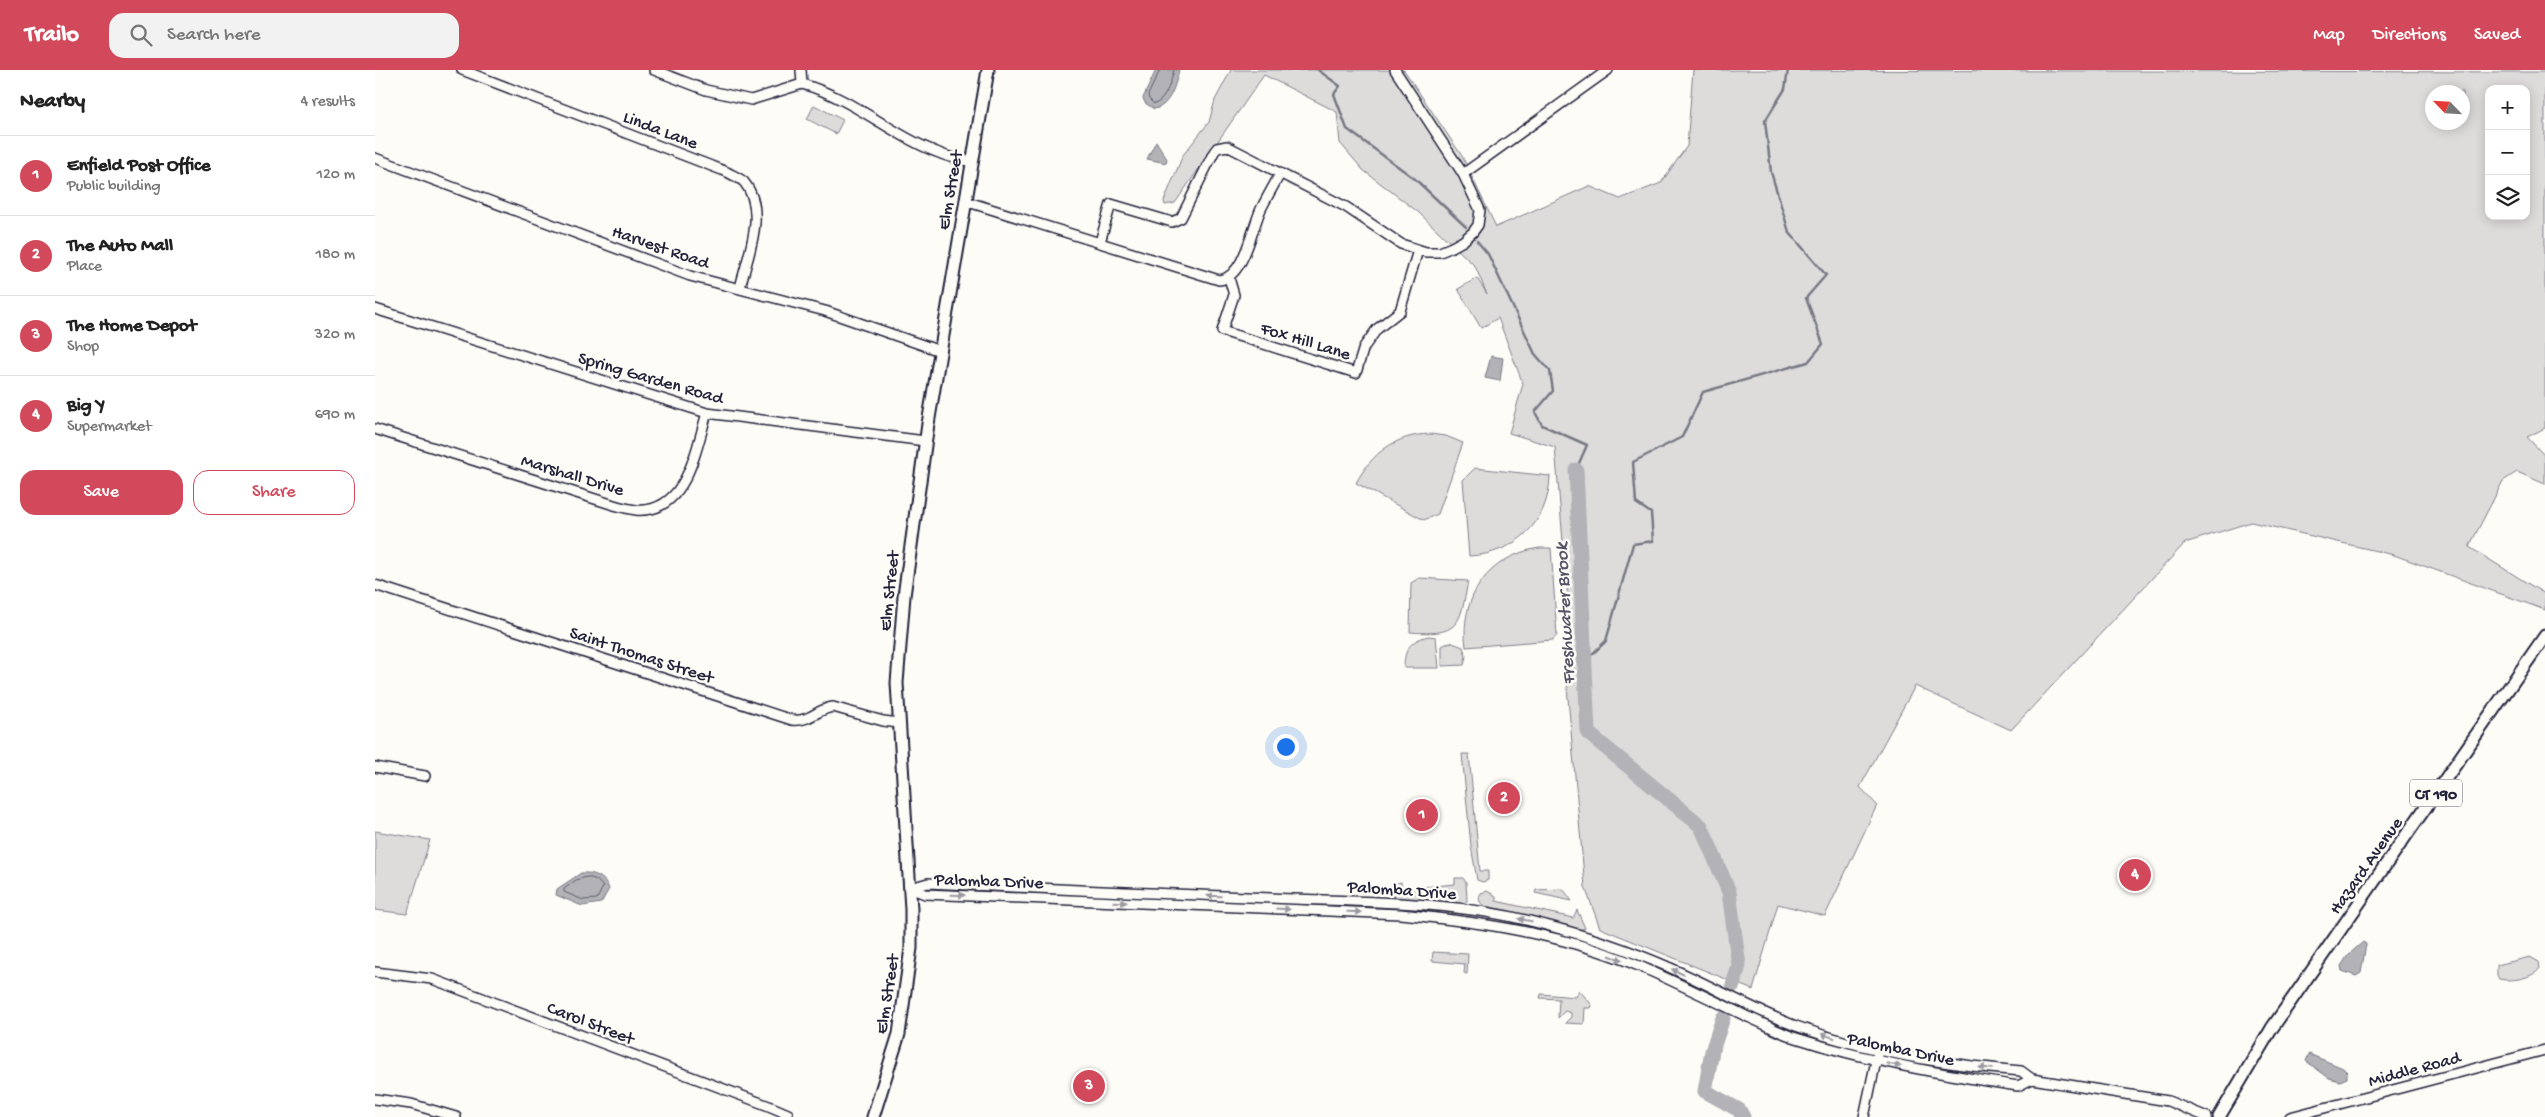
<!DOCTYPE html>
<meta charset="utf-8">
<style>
body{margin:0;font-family:"Gochi Hand",sans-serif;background:#f2f2f2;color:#222}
.controls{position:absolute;right:15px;top:15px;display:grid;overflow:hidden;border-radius:10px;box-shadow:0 2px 12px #0003}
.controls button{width:45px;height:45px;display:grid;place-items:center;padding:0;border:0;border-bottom:1px solid #e0e0e0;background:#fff;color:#222;font:25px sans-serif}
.compass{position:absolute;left:2050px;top:15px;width:45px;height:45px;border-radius:50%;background:#fff;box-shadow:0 2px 12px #0003;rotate:295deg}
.you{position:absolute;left:910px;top:676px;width:18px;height:18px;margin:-12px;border:4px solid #fff;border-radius:50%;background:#1a73e8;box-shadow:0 0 0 8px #1a73e833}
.badge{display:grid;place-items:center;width:32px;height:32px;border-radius:50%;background:#d1495b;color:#fff;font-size:16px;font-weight:700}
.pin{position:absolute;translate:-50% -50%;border:2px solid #fff;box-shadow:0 1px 5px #0006}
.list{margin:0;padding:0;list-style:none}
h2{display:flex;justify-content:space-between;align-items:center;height:65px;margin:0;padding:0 20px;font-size:21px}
h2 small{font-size:16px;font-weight:400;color:#767676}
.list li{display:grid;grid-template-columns:32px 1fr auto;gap:15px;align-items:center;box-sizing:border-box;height:80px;padding:0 20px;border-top:1px solid #e0e0e0}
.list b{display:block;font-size:19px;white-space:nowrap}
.list p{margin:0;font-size:16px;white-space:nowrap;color:#767676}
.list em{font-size:16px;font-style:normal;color:#767676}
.actions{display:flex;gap:10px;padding:15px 20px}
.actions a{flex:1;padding:11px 0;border:1px solid #d1495b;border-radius:15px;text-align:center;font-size:18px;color:#d1495b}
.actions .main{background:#d1495b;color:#fff}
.icon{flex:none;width:28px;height:28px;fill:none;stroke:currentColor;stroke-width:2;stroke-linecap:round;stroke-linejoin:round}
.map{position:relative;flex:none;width:2170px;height:1047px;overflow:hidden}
header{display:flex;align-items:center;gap:30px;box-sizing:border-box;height:70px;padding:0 25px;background:#d1495b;color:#fff}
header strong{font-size:24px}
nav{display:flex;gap:28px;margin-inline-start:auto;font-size:18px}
.search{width:350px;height:45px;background:#f2f2f2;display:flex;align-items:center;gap:12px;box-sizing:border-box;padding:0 18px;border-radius:15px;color:#767676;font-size:19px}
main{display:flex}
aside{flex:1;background:#fff}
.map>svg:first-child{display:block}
.green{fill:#dddcdb;stroke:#807f8b;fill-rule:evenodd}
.water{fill:#b2b2b7;stroke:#787885}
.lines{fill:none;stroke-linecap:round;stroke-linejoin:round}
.shore{stroke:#5c5c6d;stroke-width:1}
.stream{stroke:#787885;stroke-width:2.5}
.river{stroke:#b2b2b7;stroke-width:15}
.minor-casing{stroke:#22223b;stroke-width:12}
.major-casing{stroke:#22223b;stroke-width:15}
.minor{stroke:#fdfcf7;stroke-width:9}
.major{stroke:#fdfcf7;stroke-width:11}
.oneway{fill:#9a9aa2}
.labels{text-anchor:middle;stroke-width:5;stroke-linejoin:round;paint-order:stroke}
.shield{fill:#fdfcf7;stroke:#646373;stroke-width:1}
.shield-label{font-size:16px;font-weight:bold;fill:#22223b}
.street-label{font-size:18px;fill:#22223b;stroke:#fdfcf7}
.water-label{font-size:19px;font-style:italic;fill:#545466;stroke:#fdfcf7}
</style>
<header>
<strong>Trailo</strong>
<div class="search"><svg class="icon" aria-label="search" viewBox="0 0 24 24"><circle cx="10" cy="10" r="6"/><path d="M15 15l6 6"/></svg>Search here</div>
<nav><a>Map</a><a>Directions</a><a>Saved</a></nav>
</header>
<main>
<aside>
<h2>Nearby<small>4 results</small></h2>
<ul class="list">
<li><span class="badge">1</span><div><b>Enfield Post Office</b><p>Public building</p></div><em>120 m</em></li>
<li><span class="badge">2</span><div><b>The Auto Mall</b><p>Place</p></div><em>180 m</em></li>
<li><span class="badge">3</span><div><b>The Home Depot</b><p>Shop</p></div><em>320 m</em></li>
<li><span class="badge">4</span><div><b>Big Y</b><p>Supermarket</p></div><em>690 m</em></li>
</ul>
<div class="actions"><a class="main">Save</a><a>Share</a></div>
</aside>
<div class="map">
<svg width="2170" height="1047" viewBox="0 0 2170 1047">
<rect width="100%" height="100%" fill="#fdfcf7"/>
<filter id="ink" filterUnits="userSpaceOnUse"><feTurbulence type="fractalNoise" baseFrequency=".02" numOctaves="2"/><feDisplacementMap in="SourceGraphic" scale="10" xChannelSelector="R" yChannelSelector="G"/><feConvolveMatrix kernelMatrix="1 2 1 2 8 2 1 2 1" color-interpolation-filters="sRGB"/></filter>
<g filter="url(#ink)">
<g class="green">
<path d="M 856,0 L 1029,0 L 1087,86 L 1121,157 L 1214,116 L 1245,129 L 1286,113 L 1312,76 L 1318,0 L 2170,2 L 2170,358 L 2152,367 L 2170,386 L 2170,414 L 2142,402 L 2128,411 L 2094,477 L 2170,524 L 2170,540 L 2019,485 L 1876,452 L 1810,473 L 1636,660 L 1540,616 L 1485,717 L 1502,735 L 1450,846 L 1403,834 L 1378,920 L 1225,858 L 1210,817 L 1192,617 L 1199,601 L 1180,377 L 1134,363 L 1148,314 L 1123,248 L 1106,258 L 1083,219 L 1102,208 L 1112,224 L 1100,196 L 1043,142 L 988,100 L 965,73 L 962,42 L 889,5 L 800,133 L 790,135 L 789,131 L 808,85 L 834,52 L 840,30 ZM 2114,19 L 2151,19 L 2151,146 L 2114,146 ZM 2058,22 L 2088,22 L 2088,52 L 2058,52 Z"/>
<path d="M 439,35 L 468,50 L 461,64 L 432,49 Z"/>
<path d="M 1055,364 L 1071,366 L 1088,373 L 1063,444 L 1049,450 L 981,413 C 997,383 1020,365 1055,364 Z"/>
<path d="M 1100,398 L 1175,406 C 1174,453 1140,484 1094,486 L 1088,410 Z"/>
<path d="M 1164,478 L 1176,478 L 1182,565 L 1178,570 L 1091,577 C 1084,527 1114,486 1164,478 Z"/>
<path d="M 1044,508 L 1093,511 C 1085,556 1084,566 1035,562 L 1036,513 Z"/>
<path d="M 1053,566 L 1061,567 L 1064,598 L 1029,598 C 1029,579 1035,571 1053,566 Z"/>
<path d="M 1075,572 L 1088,577 L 1091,586 L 1089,595 L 1067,596 L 1067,576 Z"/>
<path d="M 1087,684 L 1094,684 L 1105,801 L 1113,801 L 1113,810 L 1108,812 L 1102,810 L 1096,776 Z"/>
<path d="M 0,761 L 55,770 L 32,844 L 0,840 Z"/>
<path d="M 1080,808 L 1088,808 L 1091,812 L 1092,831 L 1087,834 L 1022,829 L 1017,825 L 1016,815 L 1026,812 L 1027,819 L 1080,814 Z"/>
<path d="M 1188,819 L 1197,831 L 1160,823 L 1161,820 Z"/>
<path d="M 1112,821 L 1121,826 L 1121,831 L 1198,848 L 1202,840 L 1210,858 L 1204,860 L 1111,837 C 1105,834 1102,829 1106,823 Z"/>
<path d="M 1058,882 L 1093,884 L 1092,904 L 1089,903 L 1090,894 L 1057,891 Z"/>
<path d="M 2155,887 L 2164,892 L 2165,898 C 2159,908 2136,912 2124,909 L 2122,905 L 2122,895 Z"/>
<path d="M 1204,920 L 1217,935 L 1216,938 L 1210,938 L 1209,954 L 1190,953 L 1196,947 L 1196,943 L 1190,941 L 1183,948 L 1184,929 L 1165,928 L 1166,924 L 1201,927 Z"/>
</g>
<g class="water">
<path d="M 781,0 L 804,0 C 801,13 795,37 779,39 L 770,33 L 768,28 Z"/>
<path d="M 781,71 L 792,89 L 791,93 L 772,89 Z"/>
<path d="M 1116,286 L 1128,288 L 1125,311 L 1110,308 Z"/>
<path d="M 206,803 C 218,802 230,806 234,819 L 226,833 L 207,836 L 181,825 L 182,819 Z"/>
<path d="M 1988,872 L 1991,874 L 1986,903 L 1981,906 L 1967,901 L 1966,896 L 1973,885 Z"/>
<path d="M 1934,984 L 1968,998 L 1972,1002 L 1972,1008 L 1965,1011 L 1954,1008 L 1931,991 Z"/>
</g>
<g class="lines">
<g class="shore">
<path d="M 785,0 L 773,25 L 774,29 L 779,34 C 791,31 796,11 799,0"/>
<path d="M 213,807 L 222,810 L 228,817 L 222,829 L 208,830 L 189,822 L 189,819 L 201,810 Z"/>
</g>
<g class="stream">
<path d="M 943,0 L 965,16 L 959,24 L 972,59 L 1040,109 L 1091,157"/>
<path d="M 1102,171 L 1113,184 L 1160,284 L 1175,301 L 1178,321 L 1160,342 L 1167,355 L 1212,375 L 1201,400"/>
<path d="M 1209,592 L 1231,571 L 1258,474 L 1278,471 L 1276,443 L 1261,433 L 1258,392 L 1307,367 L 1328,322 L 1433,292 L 1448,274 L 1431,228 L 1451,205 L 1414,162 L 1396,102 L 1390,51 L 1410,19 L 1413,0"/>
</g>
<g class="river">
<path d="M 1201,400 L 1213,663 L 1326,756 L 1354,822 L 1364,896 L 1358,915"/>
<path d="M 1348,948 L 1337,981 L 1330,1021 L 1364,1040 L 1368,1047"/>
</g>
<g class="minor-casing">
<g id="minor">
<path d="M 87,0 L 352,102 C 357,105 365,108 369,112 C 393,141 372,187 365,218"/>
<path d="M 279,0 L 331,20 L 376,30 L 427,14 C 478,28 516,65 564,83 C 574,88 586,89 597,92"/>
<path d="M 426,0 L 427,14"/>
<path d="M 0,88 L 315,206 L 450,241 L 565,281"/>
<path d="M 1088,104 L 1233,0"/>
<path d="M 590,131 L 844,210 C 869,208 877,158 886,139 C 892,127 899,115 905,104"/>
<path d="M 725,172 L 736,134 L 797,152 L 806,148 L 839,82 L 842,78 L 852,76 L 971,137 L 1026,174 L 1051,182 L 1065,182 L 1077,177 L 1088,171 L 1098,162 L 1103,155 L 1105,140 L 1088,104 L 1020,0"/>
<path d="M 854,208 L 859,225 L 847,261 L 981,303 L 989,277 L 1002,259 L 1025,241 L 1043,180"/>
<path d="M 0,239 L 332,343 L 550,371"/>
<path d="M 0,359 L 239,435 C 246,437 254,439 261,440 C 312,444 321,378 332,343"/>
<path d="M 0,515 L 417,650 C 435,652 442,639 458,637 L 508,651 L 524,653"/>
<path d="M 0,697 L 50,706"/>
<path d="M 535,818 L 553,813 C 667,818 782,824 896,828 C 984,832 1074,830 1159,852 C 1207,864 1253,879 1298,899 C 1339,917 1378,940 1421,956 C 1497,983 1566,994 1646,1001 L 1657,1009 L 1793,1031 L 1832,1047"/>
<path d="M 535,818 L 550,824 L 1025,844 C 1106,852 1188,864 1264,896 C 1301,912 1337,930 1373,947 C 1388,953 1403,962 1418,967 C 1492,991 1566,1004 1643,1016 L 1657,1009"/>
<path d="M 0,902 L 57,909 L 394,1036 L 413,1044 L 412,1047"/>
<path d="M 0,1029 L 36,1034 L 81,1047"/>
<path d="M 1489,1047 L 1502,986"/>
<path d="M 1915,1047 L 2170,980"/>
</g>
</g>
<g class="major-casing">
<g id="major">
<path d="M 498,1047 L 524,964 L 536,878 L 536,839 L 522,613 L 529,526 L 553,354 L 613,0"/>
<path d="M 1844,1047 L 1897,958 L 2170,566"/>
</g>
</g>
<use href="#minor" class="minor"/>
<use href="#major" class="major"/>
</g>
<defs><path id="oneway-solid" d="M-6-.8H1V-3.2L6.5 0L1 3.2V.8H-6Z" transform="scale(1.25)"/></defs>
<g class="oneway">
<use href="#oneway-solid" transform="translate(583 825) rotate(2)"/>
<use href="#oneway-solid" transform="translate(839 826) rotate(-178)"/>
<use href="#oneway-solid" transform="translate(745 832) rotate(2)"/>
<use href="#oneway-solid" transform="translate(908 839) rotate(3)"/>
<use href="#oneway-solid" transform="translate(979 842) rotate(2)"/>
<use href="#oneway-solid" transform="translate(1150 850) rotate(-169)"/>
<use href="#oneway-solid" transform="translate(1241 888) rotate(19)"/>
<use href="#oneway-solid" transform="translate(1303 902) rotate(-155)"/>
<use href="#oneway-solid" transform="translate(1453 966) rotate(-162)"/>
<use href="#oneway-solid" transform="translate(1519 995) rotate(13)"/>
<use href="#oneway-solid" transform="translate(1611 998) rotate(-175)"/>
</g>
</g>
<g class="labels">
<rect class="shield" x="2035" y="709.5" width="52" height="27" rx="4"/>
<g class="shield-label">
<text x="2061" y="729">CT 190</text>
</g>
<g class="street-label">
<text transform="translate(286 59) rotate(21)" y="6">Linda Lane</text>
<text transform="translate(574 120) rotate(-80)" y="6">Elm Street</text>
<text transform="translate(286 176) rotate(19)" y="6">Harvest Road</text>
<text transform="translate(931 270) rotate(17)" y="6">Fox Hill Lane</text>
<text transform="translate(276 307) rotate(16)" y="6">Spring Garden Road</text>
<text transform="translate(198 404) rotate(17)" y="6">Marshall Drive</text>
<text transform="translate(513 521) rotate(-84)" y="6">Elm Street</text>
<text transform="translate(267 584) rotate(18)" y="6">Saint Thomas Street</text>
<text transform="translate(1990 795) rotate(-55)" y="6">Hazard Avenue</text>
<text transform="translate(614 810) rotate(2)" y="6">Palomba Drive</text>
<text transform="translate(1027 819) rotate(4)" y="6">Palomba Drive</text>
<text transform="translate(511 924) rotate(-81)" y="6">Elm Street</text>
<text transform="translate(216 952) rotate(21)" y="6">Carol Street</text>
<text transform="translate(1526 978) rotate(12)" y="6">Palomba Drive</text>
<text transform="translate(2039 998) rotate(-15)" y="6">Middle Road</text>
</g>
<g class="water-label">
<text transform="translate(1188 544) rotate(-93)" y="7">Freshwater Brook</text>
</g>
</g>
</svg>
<div class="controls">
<button>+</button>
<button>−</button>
<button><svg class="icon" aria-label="layers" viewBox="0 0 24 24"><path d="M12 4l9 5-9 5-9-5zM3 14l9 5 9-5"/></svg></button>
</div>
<svg class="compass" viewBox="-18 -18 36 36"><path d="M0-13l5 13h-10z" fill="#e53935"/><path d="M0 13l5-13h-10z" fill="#767676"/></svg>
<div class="you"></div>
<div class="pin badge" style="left:1047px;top:745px">1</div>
<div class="pin badge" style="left:1129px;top:728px">2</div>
<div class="pin badge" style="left:714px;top:1016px">3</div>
<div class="pin badge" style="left:1760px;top:805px">4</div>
</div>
</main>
